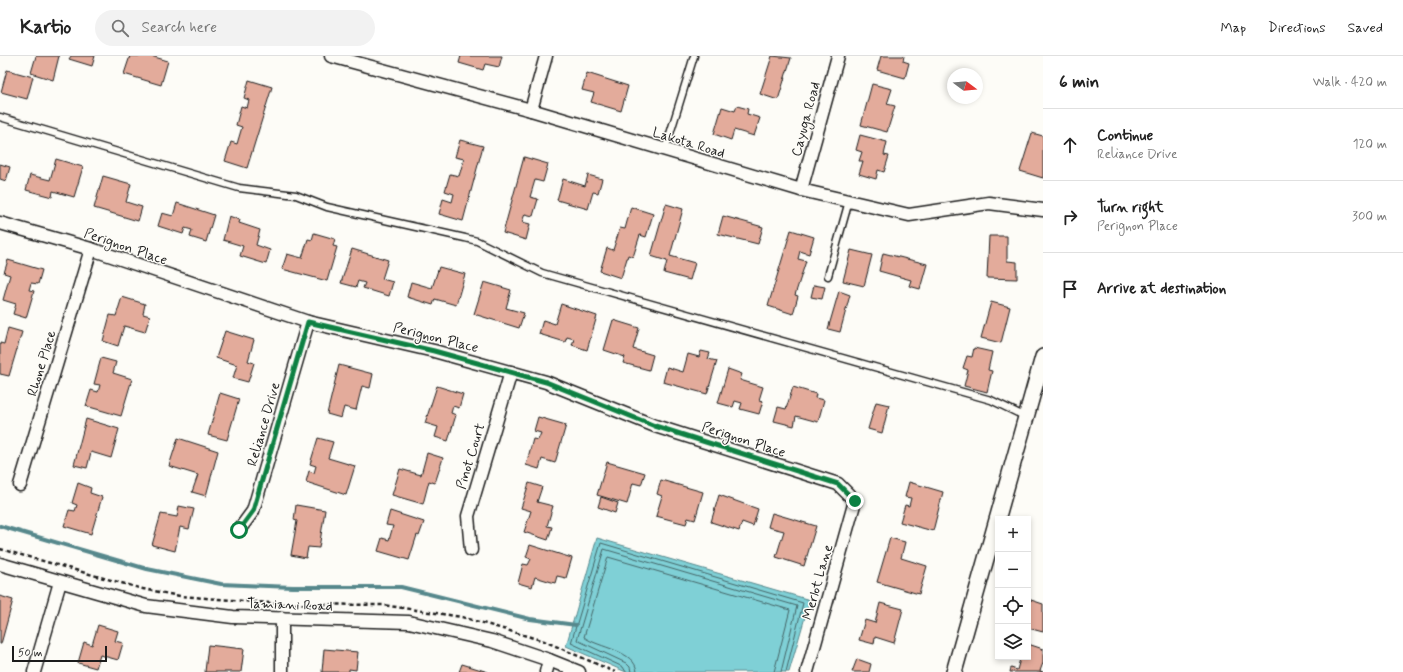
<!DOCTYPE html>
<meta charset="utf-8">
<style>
body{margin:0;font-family:Mynerve,sans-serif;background:#f2f2f2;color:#222}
.controls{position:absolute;right:12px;bottom:12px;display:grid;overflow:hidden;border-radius:0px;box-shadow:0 2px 6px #0003}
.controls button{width:36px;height:36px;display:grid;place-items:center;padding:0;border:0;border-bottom:1px solid #e0e0e0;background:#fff;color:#222;font:20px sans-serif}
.compass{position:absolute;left:947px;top:12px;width:36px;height:36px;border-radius:50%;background:#fff;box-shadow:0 2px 6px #0003;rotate:106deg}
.scale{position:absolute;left:12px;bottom:10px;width:95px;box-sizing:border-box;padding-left:4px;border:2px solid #1c1c1c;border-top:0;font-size:11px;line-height:14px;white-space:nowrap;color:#1c1c1c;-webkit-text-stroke:3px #fdfcf7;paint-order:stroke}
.stop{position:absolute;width:12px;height:12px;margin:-9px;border:3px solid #0b8043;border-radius:50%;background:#fff}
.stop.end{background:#0b8043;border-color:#fff;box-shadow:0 1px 4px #0008}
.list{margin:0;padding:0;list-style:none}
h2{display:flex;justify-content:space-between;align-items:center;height:52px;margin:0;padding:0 16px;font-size:17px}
h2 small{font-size:13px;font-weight:400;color:#767676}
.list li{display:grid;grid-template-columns:26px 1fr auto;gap:12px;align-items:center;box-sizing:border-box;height:72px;padding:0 16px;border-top:1px solid #e0e0e0}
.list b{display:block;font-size:15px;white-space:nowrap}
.list p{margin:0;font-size:13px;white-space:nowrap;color:#767676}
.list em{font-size:13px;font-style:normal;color:#767676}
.icon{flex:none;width:22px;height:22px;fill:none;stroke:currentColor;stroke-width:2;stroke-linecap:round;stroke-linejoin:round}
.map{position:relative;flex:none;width:1043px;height:616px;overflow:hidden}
header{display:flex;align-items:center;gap:24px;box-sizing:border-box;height:56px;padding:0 20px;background:#fff;border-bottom:1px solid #e0e0e0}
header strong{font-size:19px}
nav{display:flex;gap:22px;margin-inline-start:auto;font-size:14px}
.search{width:280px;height:36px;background:#f2f2f2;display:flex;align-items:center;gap:10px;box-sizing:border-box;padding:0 14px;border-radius:22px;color:#767676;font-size:15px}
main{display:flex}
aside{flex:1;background:#fff}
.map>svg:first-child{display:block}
.water{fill:#7fd0d6;stroke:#57888c}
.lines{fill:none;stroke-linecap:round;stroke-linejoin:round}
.shore{stroke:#446466;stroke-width:1}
.stream{stroke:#57888c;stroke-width:4}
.building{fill:#e3ab9b;stroke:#1c1c1c}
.service-casing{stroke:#1c1c1c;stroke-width:9}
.minor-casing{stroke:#1c1c1c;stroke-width:15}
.tertiary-casing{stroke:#1c1c1c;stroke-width:18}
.path{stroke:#1c1c1c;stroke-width:2.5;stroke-dasharray:4 3;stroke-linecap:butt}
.service{stroke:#fdfcf7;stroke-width:6}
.minor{stroke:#fdfcf7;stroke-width:12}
.tertiary{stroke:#fdfcf7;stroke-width:15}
.route{stroke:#0b8043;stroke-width:5}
.labels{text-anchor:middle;stroke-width:3;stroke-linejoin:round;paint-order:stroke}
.street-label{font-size:14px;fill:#1c1c1c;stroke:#fdfcf7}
</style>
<header>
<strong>Kartio</strong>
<div class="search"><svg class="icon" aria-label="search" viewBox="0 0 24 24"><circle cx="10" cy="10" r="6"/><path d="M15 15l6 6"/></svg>Search here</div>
<nav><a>Map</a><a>Directions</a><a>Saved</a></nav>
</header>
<main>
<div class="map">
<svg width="1043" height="616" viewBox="0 0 1043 616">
<rect width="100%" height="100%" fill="#fdfcf7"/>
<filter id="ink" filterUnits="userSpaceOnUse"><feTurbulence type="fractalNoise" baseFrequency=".025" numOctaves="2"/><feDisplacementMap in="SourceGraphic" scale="8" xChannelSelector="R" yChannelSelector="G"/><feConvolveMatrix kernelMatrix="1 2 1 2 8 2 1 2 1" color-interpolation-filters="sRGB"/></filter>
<g filter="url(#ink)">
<path class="water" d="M 597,482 L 810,544 L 789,616 L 626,616 L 566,590 Z"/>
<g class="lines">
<g class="shore">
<path d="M 626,616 L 623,611 L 571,587 L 601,487 L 803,547 L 786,616"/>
<path d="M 631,616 L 630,611 L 626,607 L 577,584 L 604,493 L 797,550 L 781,616"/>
<path d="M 637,616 C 636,594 598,592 584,581 L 608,501 L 790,554 L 774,616"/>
</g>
<path class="stream" d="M 0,470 L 147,513 L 221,528 L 293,531 L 401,531 L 530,563 L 576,569"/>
</g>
<g class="building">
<path d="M 36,0 L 59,0 L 53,24 L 31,17 Z"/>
<path d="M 71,0 L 95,0 L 92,10 L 69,3 Z"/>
<path d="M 130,0 L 151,0 L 168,5 L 161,29 L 124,18 Z"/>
<path d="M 461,0 L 460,0 L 502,0 L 499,11 L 485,8 L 483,14 L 459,7 Z"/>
<path d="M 772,0 L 791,2 L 778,44 L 760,38 Z"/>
<path d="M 881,0 L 904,0 L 903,5 L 909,7 L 905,22 L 877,14 Z"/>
<path d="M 7,14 L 33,21 L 27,43 L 1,36 Z"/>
<path d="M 587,17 L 628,30 L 621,55 L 591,46 L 594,37 L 582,34 Z"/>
<path d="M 249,24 L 272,31 L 247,112 L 225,105 L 231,86 L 237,88 L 242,71 L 236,69 L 241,50 L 247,52 L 249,44 L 244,42 Z"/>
<path d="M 872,28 L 892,33 L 887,48 L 895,50 L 887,76 L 861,69 Z"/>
<path d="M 737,50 L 748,53 L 747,58 L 760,62 L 754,80 L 734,74 L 731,84 L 714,78 L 722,51 L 735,55 Z"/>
<path d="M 1032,77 L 1043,80 L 1043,122 L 1020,115 Z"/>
<path d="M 860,79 L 887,86 L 884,99 L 889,100 L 884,116 L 878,114 L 876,123 L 859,118 L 863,105 L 859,105 L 862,96 L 856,94 Z"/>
<path d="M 460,84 L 483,90 L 463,165 L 439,158 L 443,143 L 452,146 L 454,138 L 445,135 L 450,118 L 459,120 L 464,103 L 455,101 Z"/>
<path d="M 524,101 L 548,108 L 543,126 L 535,124 L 530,141 L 538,143 L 533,160 L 525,158 L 522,166 L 530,168 L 526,184 L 503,177 Z"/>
<path d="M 56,103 L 83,111 L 74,141 L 53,135 L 52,141 L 26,134 L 30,119 L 50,124 Z"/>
<path d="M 0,108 L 10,111 L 6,125 L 0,123 Z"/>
<path d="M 588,119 L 602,123 L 598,137 L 593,136 L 588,153 L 557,144 L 563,123 L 585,130 Z"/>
<path d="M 103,120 L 131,128 L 126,146 L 142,151 L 138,165 L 94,152 Z"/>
<path d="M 177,147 L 214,159 L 206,186 L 190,181 L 192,174 L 185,172 L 183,178 L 158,170 L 162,157 L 173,160 Z"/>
<path d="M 666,148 L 683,153 L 670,200 L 695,207 L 690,224 L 664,217 L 667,205 L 651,200 Z"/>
<path d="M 631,151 L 653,158 L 646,181 L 640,179 L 633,201 L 628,199 L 621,222 L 600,215 L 607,192 L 613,194 L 620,172 L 625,173 Z"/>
<path d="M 229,160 L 240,164 L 239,167 L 260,174 L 256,189 L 270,194 L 266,208 L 240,200 L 243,190 L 223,184 Z"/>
<path d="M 723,160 L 763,171 L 758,188 L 718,178 Z"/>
<path d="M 791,174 L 814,181 L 809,198 L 800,195 L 798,203 L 806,205 L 795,239 L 798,240 L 793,258 L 768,250 Z"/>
<path d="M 314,177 L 335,183 L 333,190 L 337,191 L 327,225 L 282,213 L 287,198 L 302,202 L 308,183 L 312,184 Z"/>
<path d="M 989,180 L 1007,180 L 1007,205 L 1017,206 L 1017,223 L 987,222 Z"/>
<path d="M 352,193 L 388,204 L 382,223 L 393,226 L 389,240 L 363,232 L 365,227 L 358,225 L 356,231 L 341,227 Z"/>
<path d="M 851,194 L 872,199 L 864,230 L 843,225 Z"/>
<path d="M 883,197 L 927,208 L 920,233 L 909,230 L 911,224 L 879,215 Z"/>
<path d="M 8,204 L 42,214 L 38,228 L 31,227 L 29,234 L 34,235 L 26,262 L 13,258 L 16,248 L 3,244 L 10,219 L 4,217 Z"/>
<path d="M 439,211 L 465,218 L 456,249 L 435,243 L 433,249 L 407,241 L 411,226 L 432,232 Z"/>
<path d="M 484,226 L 511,234 L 506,252 L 524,257 L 519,272 L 474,258 Z"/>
<path d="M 814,229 L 825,231 L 822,243 L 811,241 Z"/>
<path d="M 839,235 L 850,239 L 840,276 L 828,273 Z"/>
<path d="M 122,241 L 145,248 L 143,258 L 150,260 L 145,276 L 124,270 L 118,290 L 103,285 L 110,259 L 116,260 Z"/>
<path d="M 991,246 L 1010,251 L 1001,287 L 981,282 Z"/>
<path d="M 561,248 L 597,260 L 587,294 L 572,289 L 574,283 L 567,281 L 565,286 L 539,278 L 543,264 L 555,268 Z"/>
<path d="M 613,264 L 639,272 L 633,293 L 653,299 L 649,314 L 623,307 L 625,301 L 604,294 Z"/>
<path d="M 8,272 L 22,276 L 9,320 L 0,318 L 0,287 L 4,288 Z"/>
<path d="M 225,275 L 254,284 L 248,305 L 254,307 L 248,326 L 233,322 L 237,309 L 216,302 Z"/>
<path d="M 974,292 L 992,296 L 988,314 L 992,315 L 987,336 L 964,330 L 968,314 L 963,312 L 967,300 L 972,301 Z"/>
<path d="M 701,295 L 710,297 L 708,303 L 717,305 L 707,338 L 663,326 L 667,311 L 683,316 L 688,298 L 699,301 Z"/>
<path d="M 101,302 L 116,306 L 113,317 L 132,323 L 121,360 L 86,350 L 91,334 L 98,336 L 100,329 L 94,328 Z"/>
<path d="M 339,309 L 373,318 L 370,332 L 362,330 L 356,354 L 344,351 L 341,362 L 327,358 Z"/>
<path d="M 728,313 L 742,318 L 740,324 L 763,331 L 759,344 L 763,345 L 759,358 L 740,353 L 742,347 L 735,345 L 733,351 L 718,347 Z"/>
<path d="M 437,330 L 463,338 L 459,352 L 453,350 L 451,357 L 456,359 L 448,385 L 435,381 L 438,371 L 425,367 Z"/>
<path d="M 793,331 L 816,338 L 815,342 L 824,344 L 818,366 L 796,360 L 794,370 L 774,365 L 778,351 L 786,353 Z"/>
<path d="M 220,337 L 239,343 L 227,384 L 208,379 Z"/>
<path d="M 876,346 L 889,349 L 882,377 L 868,373 Z"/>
<path d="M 538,361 L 566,369 L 555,407 L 542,403 L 539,413 L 526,409 L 533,383 L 538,384 L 541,377 L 534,375 Z"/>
<path d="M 86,363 L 119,373 L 111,402 L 91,396 L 87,412 L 74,409 Z"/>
<path d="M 178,382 L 218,395 L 206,440 L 192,436 L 198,419 L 169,410 Z"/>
<path d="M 318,382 L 333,386 L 328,402 L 355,410 L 346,439 L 306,426 L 309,415 L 314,417 L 316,410 L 310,408 Z"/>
<path d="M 427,397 L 443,402 L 435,427 L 429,425 L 423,448 L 392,439 L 400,413 L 421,419 Z"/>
<path d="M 607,406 L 645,417 L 641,429 L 633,427 L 627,448 L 597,439 Z"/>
<path d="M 661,424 L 703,436 L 695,464 L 688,462 L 686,468 L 656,460 L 662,440 L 657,438 Z"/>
<path d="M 909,426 L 943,436 L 933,475 L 900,466 L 905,449 L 909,450 L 911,442 L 905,441 Z"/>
<path d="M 78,427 L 91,432 L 90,437 L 102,441 L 91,478 L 64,470 L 69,454 L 75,455 L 77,449 L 72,447 Z"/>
<path d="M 529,427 L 542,431 L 537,446 L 553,450 L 547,470 L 552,471 L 548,484 L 524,476 L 531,455 L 521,452 Z"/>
<path d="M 719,439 L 758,453 L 753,470 L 742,466 L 739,475 L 711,466 Z"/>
<path d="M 601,441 L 618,447 L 615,457 L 598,451 Z"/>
<path d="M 296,449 L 325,454 L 319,492 L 308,491 L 306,502 L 291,499 L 297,465 L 294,464 Z"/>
<path d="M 179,450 L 194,453 L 189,473 L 180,471 L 175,495 L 152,489 L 161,458 L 177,461 Z"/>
<path d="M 390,455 L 424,466 L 419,480 L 417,479 L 409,504 L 378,495 L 382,482 L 389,484 L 393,470 L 386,469 Z"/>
<path d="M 772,457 L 816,470 L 804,510 L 776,501 L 784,475 L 768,471 Z"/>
<path d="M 890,482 L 905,486 L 901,502 L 927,510 L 919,538 L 877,526 Z"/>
<path d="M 530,489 L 572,502 L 566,522 L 557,520 L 555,527 L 535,521 L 532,531 L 518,527 L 523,508 L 528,509 L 531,503 L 526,501 Z"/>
<path d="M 0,540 L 13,544 L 1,588 L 0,588 Z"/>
<path d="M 1028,543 L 1043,548 L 1043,576 L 1028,572 Z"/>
<path d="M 880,547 L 903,553 L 894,587 L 875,581 L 874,588 L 859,584 L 865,564 L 875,567 Z"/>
<path d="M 98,569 L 118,575 L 115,585 L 123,587 L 118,604 L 100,599 L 96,612 L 78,607 L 84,586 L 92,589 Z"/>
<path d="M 1028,588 L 1043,593 L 1043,607 L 1040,615 L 1043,616 L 1010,616 L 1011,612 L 1017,614 L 1020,603 L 1013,601 L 1028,601 Z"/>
<path d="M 208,589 L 244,593 L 241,616 L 205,616 Z"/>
<path d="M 324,593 L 358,596 L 356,614 L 349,613 L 349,616 L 322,616 Z"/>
<path d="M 857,603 L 871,608 L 869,616 L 852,616 Z"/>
<path d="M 462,608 L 488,616 L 459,616 Z"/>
</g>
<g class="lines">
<g class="service-casing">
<g id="service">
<path d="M 0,61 L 239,132 L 296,139 L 327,151 L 465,182 L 477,185 L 542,217 L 991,344 L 1026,361"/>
<path d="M 665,94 L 694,0"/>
<path d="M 828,220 L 849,145"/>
</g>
</g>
<g class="minor-casing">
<g id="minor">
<path d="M 331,0 L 531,54 L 801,134 L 909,159 L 989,147 L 1043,154"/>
<path d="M 531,54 L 546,0"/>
<path d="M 801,134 L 838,0"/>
<path d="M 0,167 L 91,193 L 308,266 L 434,295 L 546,326 L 655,370 L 838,428 L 855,445 L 807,616"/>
<path d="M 20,429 L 91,193"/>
<path d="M 239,474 L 253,455 L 308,266"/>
<path d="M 471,494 L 468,460 L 511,316"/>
<path d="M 0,508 L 146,550 L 233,561 L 409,566 L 492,585 L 549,604 L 579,616"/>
<path d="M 282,562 L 282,616"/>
<path d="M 34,616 L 60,526"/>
<path d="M 546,616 L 549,604"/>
</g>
</g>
<g class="tertiary-casing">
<path id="tertiary" d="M 954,616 L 1043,301"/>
</g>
<path class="path" d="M 0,493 L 143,533 L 180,540 L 282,548 L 383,549 L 462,561 L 544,585 L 615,616"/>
<use href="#service" class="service"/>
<use href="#minor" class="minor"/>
<use href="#tertiary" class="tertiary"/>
</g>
</g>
<g class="lines" filter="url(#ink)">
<path class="route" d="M 239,474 L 253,455 L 308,266 L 434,295 L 546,326 L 655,370 L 838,428 L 855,445"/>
</g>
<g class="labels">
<g class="street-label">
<text transform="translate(805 63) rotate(-75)" y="5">Cayuga Road</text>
<text transform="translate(689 86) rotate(17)" y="5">Lakota Road</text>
<text transform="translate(126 190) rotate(19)" y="5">Perignon Place</text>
<text transform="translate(436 281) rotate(14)" y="5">Perignon Place</text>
<text transform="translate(41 307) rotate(-73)" y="5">Rhone Place</text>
<text transform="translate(263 368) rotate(-74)" y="5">Reliance Drive</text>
<text transform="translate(744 383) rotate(18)" y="5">Perignon Place</text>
<text transform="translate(470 400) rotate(-73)" y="5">Pinot Court</text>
<text transform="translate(817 526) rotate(-74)" y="5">Merlot Lane</text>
<text transform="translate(290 548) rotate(2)" y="5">Tamiani Road</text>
</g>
</g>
</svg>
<div class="controls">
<button>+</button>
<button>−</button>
<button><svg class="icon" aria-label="locate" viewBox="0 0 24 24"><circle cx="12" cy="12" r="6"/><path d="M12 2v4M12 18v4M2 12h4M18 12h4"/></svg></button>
<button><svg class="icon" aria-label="layers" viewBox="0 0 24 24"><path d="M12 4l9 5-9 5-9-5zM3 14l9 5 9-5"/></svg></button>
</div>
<svg class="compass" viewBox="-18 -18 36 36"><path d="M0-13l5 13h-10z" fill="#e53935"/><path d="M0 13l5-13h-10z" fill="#767676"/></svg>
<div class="scale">50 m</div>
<div class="stop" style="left:239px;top:474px"></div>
<div class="stop end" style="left:855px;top:445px"></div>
</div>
<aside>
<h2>6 min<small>Walk · 420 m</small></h2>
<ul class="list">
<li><svg class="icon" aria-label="ahead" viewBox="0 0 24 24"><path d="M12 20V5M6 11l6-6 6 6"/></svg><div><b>Continue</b><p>Reliance Drive</p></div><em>120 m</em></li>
<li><svg class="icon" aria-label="right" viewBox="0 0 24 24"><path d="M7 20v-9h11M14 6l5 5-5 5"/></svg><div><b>Turn right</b><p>Perignon Place</p></div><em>300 m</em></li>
<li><svg class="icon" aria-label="arrive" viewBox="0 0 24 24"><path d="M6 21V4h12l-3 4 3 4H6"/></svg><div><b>Arrive at destination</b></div></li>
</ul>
</aside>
</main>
